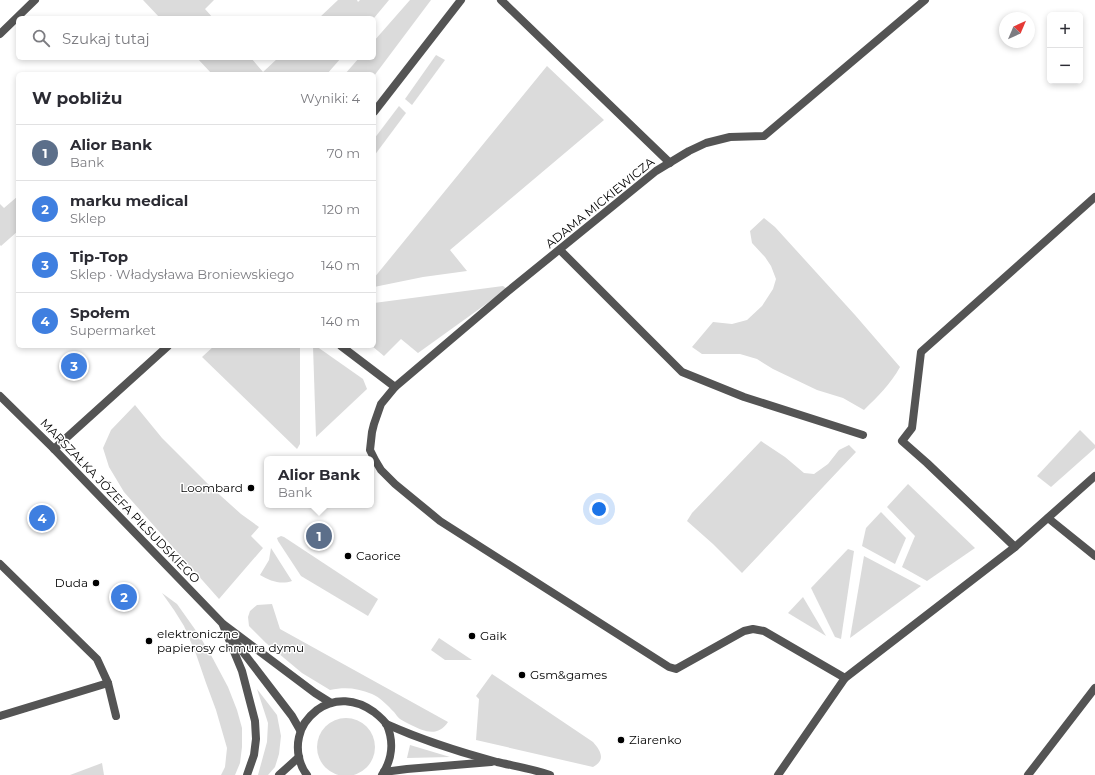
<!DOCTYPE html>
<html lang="pl">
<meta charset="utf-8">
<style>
body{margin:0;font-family:Montserrat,sans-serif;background:#f7f7f7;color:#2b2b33}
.controls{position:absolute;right:12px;top:12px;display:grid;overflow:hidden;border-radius:6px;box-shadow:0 2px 6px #0003}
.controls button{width:36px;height:36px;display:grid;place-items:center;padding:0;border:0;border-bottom:1px solid #e1e1e2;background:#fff;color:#2b2b33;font:20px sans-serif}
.compass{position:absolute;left:999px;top:12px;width:36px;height:36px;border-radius:50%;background:#fff;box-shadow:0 2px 6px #0003;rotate:44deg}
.you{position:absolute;left:599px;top:509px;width:14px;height:14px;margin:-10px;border:3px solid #fff;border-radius:50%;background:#1a73e8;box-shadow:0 0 0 6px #1a73e833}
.badge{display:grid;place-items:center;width:26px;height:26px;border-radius:50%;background:#000;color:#fff;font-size:13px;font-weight:700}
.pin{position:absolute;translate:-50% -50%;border:2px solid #fff;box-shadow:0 1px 4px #0006}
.popup{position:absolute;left:264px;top:456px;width:110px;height:52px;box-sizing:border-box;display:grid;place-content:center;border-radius:6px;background:#fff;filter:drop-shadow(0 1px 3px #0005);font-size:13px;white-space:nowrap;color:#7c7c81}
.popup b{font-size:15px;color:#2b2b33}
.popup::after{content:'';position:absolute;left:50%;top:100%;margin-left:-8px;border:8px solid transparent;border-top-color:#fff}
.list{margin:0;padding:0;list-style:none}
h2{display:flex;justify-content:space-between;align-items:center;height:52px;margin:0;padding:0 16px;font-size:17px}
h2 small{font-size:13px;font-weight:400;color:#7c7c81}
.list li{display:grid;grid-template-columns:26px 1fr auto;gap:12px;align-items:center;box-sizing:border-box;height:56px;padding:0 16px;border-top:1px solid #e1e1e2}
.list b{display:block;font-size:15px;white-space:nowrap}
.list p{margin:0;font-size:13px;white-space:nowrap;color:#7c7c81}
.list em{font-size:13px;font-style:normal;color:#7c7c81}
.icon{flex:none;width:22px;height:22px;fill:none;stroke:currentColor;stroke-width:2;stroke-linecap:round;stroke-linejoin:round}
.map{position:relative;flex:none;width:1095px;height:775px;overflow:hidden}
.search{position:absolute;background:#fff;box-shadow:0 2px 6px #0003;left:16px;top:16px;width:360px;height:44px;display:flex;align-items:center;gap:10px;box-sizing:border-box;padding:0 14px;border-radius:6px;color:#7c7c81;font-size:15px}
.panel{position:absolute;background:#fff;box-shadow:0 2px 6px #0003;left:16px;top:72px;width:360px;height:276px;border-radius:6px}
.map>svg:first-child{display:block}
.green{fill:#dbdbdb}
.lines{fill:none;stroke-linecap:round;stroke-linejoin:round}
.service{stroke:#545454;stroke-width:8}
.minor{stroke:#545454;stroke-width:8}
.tertiary{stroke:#545454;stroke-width:8}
.poi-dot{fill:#000;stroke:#fff;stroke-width:1.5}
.labels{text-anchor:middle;stroke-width:3;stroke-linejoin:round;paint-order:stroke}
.street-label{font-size:12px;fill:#000;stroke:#fff}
.poi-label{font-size:12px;fill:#000;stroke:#fff;text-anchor:start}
</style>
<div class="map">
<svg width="1095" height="775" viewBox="0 0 1095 775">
<rect width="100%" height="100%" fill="#fff"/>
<g class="green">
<path d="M 143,0 L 214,0 L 205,9 L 213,18 L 160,18 Z"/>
<path d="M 338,0 L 357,0 L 358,2 L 360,0 L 389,0 L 374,18 L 319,18 Z"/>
<path d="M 410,0 L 431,0 L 374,76 L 374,74 L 345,74 L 359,58 L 374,58 L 374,41 Z"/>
<path d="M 436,55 L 445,60 L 412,105 L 405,99 Z"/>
<path d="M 197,58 L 251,58 L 263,72 L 278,58 L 341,58 L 327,74 L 212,74 Z"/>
<path d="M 547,66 L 604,120 L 450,250 L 467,271 L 423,277 L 374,287 L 374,278 Z"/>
<path d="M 399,106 L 406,113 L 374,156 L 374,139 Z"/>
<path d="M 18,196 L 18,231 L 1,246 L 0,245 L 0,204 L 4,208 Z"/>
<path d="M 764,218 L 775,227 L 855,315 L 900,367 C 890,385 878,396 864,410 L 843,398 L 817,390 L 773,369 L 757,359 L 740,354 L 702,354 L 692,347 L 713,322 L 732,324 L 747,320 L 762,306 L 773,289 L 776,279 L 771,266 L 765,257 L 752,243 L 750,231 Z"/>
<path d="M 503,286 L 507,289 L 418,353 L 401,339 L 384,356 L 372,346 L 374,346 L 374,303 Z"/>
<path d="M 214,346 L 300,346 L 300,444 L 297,449 L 202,357 Z"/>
<path d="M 313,346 L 316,346 L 363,379 L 367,389 L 316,437 Z"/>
<path d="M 135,405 L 162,438 L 211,487 L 241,514 L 259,527 L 251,536 L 263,548 L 219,599 L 124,492 L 109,467 L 103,448 L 111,430 Z"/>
<path d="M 1080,430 L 1095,445 L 1095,448 L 1051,487 L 1037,476 Z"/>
<path d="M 761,441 L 785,457 L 804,473 L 814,474 L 828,464 L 839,450 L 849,445 L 856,452 L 742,573 L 713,544 L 687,521 L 692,513 Z"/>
<path d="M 908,484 L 975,548 L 927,581 L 902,567 L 915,536 L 887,507 Z"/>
<path d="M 881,512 L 906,538 L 895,564 L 862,546 L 866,528 Z"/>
<path d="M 281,536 L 284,537 L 378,599 L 368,616 L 301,576 L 278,541 L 277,538 Z"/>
<path d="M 271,548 L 292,581 C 281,585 270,581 260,575 L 269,560 Z"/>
<path d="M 848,549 L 854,551 L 841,639 L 835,637 L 811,588 Z"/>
<path d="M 864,556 L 921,586 L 850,638 Z"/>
<path d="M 162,593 L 177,604 L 199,635 L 212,657 L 228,687 L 237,710 L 242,728 L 242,747 L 240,763 L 235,775 L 221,775 L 225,767 L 227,748 L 216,710 L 206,683 L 196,654 L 184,626 L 174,610 Z"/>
<path d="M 803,597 L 826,636 L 788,613 Z"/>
<path d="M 272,604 L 280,629 L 448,722 C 438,737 425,732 411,725 C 407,723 403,721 400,719 C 397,717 396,714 394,712 C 388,706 380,697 372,694 C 357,688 345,687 330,690 L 302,673 L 266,643 L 249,626 L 248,617 L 250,611 L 257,605 Z"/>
<path d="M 439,638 L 472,660 L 445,660 L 431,650 Z"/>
<path d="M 492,674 L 593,742 C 601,751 606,760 593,767 L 476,740 L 479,699 L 476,696 Z"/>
<path d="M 257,689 L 277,715 L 281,736 L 279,754 L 275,767 L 268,775 L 258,775 L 267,742 L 268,723 Z"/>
<circle cx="346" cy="747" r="29"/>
<path d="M 410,745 L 450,757 L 407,758 Z"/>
<path d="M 102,763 L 104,775 L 70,775 Z"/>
</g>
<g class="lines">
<g class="service">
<path d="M 560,250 L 682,372 L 744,397 L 863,435"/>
<path d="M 395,387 L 381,404 L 374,424 L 372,432 L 370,450 L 375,460 L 381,470 L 395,484 L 440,521 L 669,667 L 676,669 L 744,631 L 753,629 L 764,631 L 845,678"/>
<path d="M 1048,518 L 1095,556"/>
<path d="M 1015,547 L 927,463 L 902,441 L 912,428 L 921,352 L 1095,197"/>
<path d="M 0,564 L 97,659 L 108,683 L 116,716"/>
<path d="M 0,716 L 108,683"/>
<path d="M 1028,775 L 1095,688"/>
</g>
<g class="minor">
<path d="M 501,0 L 670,163"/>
<path d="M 0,34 L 35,0"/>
<path d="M 341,346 L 395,387 L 507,292 L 656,171 L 689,151 L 706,143 L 730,137 L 764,136 L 925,0"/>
<path d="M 778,775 L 845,678 L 1015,547 L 1095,476"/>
</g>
<g class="tertiary">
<path d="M 374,112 L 461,0"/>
<path d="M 0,396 L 54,449 L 223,624 L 315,693 L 331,703"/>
<path d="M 54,449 L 168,346"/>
<path d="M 223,625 L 242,671 L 255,721 L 256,739 L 254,755 L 247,775"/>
<path d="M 230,635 L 292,716 L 300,730"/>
<path d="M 386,724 C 422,740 459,752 497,762 C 514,766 533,769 550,775"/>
<path d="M 384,772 L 407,769 L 491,762"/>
<path d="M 279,775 L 299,757"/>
<path d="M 307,775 C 299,765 296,750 299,737 C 301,726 308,717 317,710 C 335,697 356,699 374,712 C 379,716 384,720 387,725 C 394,742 392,760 382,775"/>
</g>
</g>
<g class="poi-dot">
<circle cx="251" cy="488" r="4"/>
<circle cx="348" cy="556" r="4"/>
<circle cx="96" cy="583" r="4"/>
<circle cx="472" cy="636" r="4"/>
<circle cx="149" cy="641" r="4"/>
<circle cx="522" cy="675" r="4"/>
<circle cx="621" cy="740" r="4"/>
</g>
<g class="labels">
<g class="street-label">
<text transform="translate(600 203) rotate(-39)" y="4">ADAMA MICKIEWICZA</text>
<text transform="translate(120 501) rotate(46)" y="4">MARSZAŁKA JÓZEFA PIŁSUDSKIEGO</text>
</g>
<g class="poi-label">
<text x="243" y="492" text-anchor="end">Loombard</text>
<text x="356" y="560">Caorice</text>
<text x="88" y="587" text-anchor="end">Duda</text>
<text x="157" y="638">elektroniczne<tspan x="157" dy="14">papierosy chmura dymu</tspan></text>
<text x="480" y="640">Gaik</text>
<text x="530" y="679">Gsm&amp;games</text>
<text x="629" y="744">Ziarenko</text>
</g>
</g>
</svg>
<div class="controls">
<button>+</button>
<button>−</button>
</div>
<svg class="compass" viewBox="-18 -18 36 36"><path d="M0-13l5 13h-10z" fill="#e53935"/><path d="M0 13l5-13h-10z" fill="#7c7c81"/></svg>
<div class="you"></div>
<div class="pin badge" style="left:319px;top:536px;background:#5c6f8a">1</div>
<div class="popup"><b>Alior Bank</b>Bank</div>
<div class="pin badge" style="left:124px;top:597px;background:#3f7fe0">2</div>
<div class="pin badge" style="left:74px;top:366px;background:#3f7fe0">3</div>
<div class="pin badge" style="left:42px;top:518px;background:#3f7fe0">4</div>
<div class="search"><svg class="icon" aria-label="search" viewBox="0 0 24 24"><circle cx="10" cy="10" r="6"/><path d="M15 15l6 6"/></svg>Szukaj tutaj</div>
<section class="panel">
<h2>W pobliżu<small>Wyniki: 4</small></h2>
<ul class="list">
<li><span class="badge" style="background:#5c6f8a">1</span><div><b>Alior Bank</b><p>Bank</p></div><em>70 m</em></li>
<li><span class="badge" style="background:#3f7fe0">2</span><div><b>marku medical</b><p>Sklep</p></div><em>120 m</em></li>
<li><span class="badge" style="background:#3f7fe0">3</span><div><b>Tip-Top</b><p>Sklep · Władysława Broniewskiego</p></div><em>140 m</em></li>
<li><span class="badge" style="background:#3f7fe0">4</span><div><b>Społem</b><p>Supermarket</p></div><em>140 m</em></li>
</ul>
</section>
</div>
